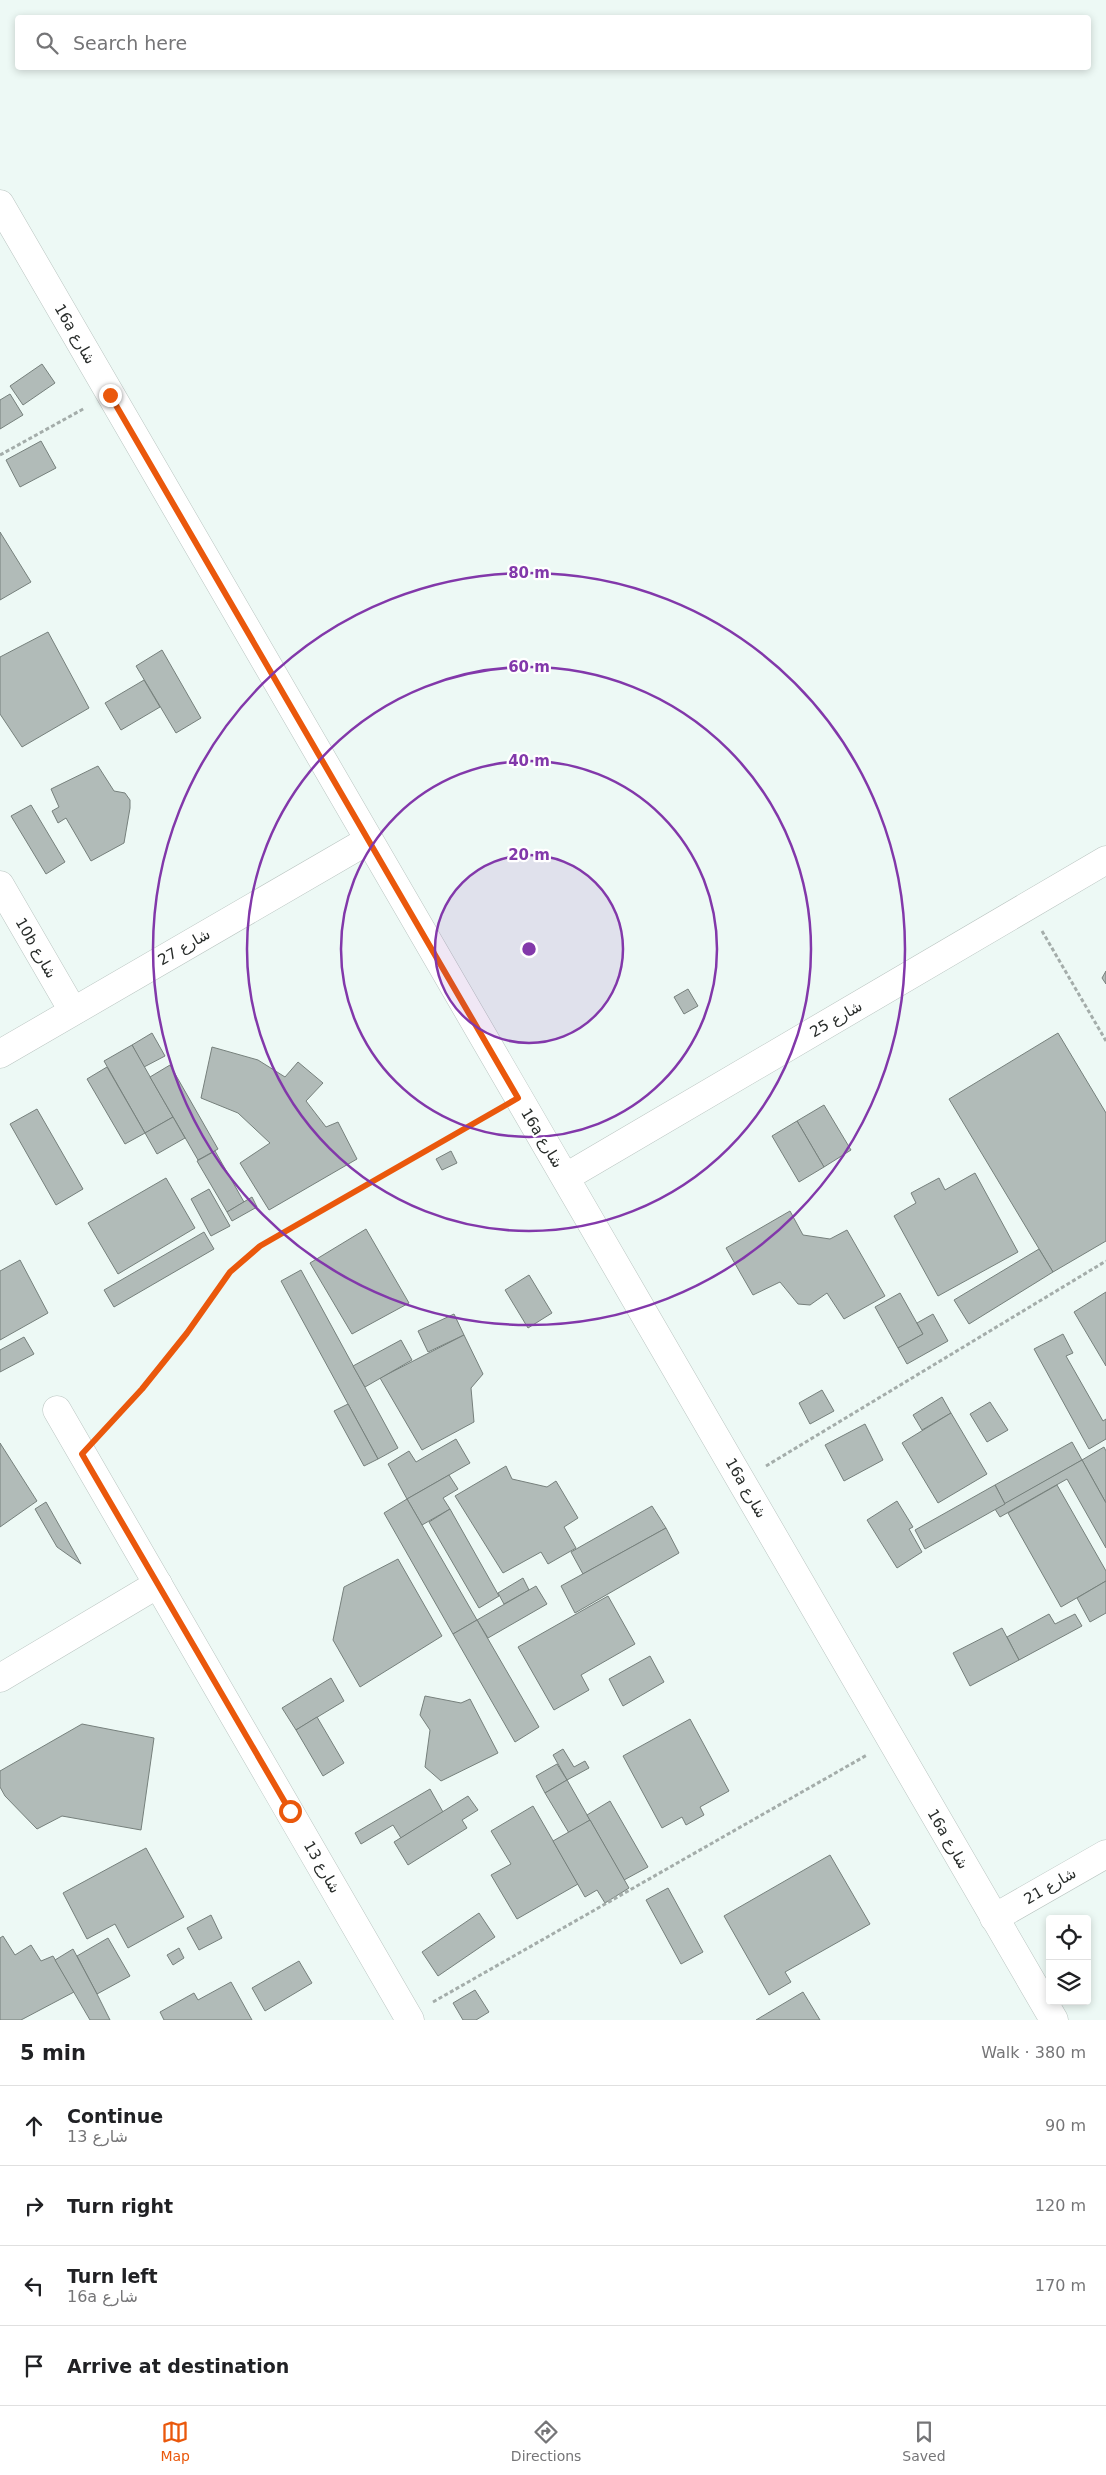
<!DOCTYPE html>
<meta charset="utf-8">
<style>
body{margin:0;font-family:"DejaVu Sans",Vazirmatn,sans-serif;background:#f6f6f6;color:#202124}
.controls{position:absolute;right:15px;bottom:15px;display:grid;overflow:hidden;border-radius:5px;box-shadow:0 2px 8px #0003}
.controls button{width:45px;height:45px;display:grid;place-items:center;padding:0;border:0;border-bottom:1px solid #e0e0e0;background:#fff;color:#202124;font:25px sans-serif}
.stop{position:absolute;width:15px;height:15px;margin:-11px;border:4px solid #ea580c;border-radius:50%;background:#fff}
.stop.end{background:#ea580c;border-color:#fff;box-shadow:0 1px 5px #0008}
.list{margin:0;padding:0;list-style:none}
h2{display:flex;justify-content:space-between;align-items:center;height:65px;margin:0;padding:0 20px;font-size:21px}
h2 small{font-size:16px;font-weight:400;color:#757577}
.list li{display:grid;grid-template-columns:32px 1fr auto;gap:15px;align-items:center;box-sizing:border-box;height:80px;padding:0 20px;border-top:1px solid #e0e0e0}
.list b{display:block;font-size:19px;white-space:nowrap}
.list p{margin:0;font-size:16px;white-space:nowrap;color:#757577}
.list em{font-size:16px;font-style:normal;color:#757577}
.icon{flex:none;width:28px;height:28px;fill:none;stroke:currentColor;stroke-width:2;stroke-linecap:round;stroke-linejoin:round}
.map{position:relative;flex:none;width:1106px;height:2020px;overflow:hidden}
.search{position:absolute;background:#fff;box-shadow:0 2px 8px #0003;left:15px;right:15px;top:15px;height:55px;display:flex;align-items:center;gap:12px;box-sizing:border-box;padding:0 18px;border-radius:5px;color:#757577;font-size:19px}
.sheet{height:385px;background:#fff}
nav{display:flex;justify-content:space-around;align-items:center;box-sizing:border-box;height:70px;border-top:1px solid #e0e0e0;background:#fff;font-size:14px;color:#757577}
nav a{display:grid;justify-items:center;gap:2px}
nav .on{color:#ea580c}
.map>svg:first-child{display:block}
.building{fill:#b1bbb8;stroke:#76807c}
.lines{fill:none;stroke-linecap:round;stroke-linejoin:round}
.street-casing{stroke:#bac5c1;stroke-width:29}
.path{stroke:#a4adaa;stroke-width:3;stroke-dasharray:4 2.5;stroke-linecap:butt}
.street{stroke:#fff;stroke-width:28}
.route{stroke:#ea580c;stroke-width:6}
.ring{fill:none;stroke:#8238aa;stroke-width:2.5}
.labels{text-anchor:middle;stroke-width:4.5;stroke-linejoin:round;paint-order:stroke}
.street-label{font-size:15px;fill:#292d2b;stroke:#fff}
.centre{fill:#8238aa;stroke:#fff;stroke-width:2.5}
.ring-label{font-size:15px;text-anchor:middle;font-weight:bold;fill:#8238aa;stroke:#fff;stroke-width:4.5;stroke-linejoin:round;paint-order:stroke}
</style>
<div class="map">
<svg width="1106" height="2020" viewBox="0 0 1106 2020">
<rect width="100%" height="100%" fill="#edf9f5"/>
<g class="building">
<path d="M 42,364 L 55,383 L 23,405 L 10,386 Z"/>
<path d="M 10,394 L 23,415 L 0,429 L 0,400 Z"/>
<path d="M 41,441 L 56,468 L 20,487 L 6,460 Z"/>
<path d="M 0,532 L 31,582 L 0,600 Z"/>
<path d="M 48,632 L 89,708 L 22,747 L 0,714 L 0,657 Z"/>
<path d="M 162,650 L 201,718 L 176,733 L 136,666 Z"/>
<path d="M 144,680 L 160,707 L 121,730 L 105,703 Z"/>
<path d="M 98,766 L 114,791 L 125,793 L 130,800 L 130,808 L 124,843 L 91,861 L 66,818 L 58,823 L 52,811 L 59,807 L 51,789 Z"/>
<path d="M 31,805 L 65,862 L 46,874 L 11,816 Z"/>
<path d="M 1106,971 L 1106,984 L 1102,978 Z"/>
<path d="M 688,989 L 698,1006 L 684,1014 L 674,997 Z"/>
<path d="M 152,1033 L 165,1056 L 144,1067 L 132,1045 Z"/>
<path d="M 1058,1033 L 1106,1113 L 1106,1241 L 1053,1272 L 949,1099 Z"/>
<path d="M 132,1045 L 173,1117 L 145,1133 L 104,1061 Z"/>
<path d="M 212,1047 L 258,1060 L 285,1077 L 298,1062 L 323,1083 L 306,1101 L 326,1127 L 338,1122 L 357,1159 L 269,1210 L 240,1163 L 270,1143 L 238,1113 L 201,1098 Z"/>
<path d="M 170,1065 L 218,1149 L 198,1160 L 150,1077 Z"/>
<path d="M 107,1067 L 145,1133 L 125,1144 L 87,1079 Z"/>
<path d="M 824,1105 L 851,1150 L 824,1167 L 797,1121 Z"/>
<path d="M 37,1109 L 83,1189 L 56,1205 L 10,1124 Z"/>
<path d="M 173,1117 L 185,1138 L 157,1154 L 145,1133 Z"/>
<path d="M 797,1121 L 824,1167 L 799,1182 L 772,1136 Z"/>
<path d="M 215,1151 L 244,1202 L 227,1212 L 197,1161 Z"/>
<path d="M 451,1151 L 457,1163 L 442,1170 L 436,1159 Z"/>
<path d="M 975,1173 L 1018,1252 L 938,1296 L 894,1216 L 916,1203 L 911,1193 L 939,1178 L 945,1190 Z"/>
<path d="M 166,1178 L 195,1228 L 118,1274 L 88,1223 Z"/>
<path d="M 209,1189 L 230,1226 L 211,1236 L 191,1199 Z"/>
<path d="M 252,1197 L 257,1207 L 232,1221 L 227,1212 Z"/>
<path d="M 790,1211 L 803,1235 L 830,1239 L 847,1230 L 885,1296 L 844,1319 L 827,1293 L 810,1305 L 798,1304 L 780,1282 L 753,1295 L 726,1248 Z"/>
<path d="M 366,1229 L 409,1303 L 352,1334 L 310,1263 Z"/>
<path d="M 204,1232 L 214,1249 L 114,1307 L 104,1290 Z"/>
<path d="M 1039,1249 L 1053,1272 L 969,1324 L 954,1300 Z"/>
<path d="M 20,1260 L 48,1313 L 0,1340 L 0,1271 Z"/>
<path d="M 301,1270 L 398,1448 L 378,1459 L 281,1281 Z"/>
<path d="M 529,1275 L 552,1313 L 528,1328 L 505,1290 Z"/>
<path d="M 1106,1292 L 1106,1366 L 1074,1312 Z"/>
<path d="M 900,1293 L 923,1334 L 898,1348 L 875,1307 Z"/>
<path d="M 454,1314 L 464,1335 L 428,1352 L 418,1331 Z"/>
<path d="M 933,1314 L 948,1341 L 907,1364 L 898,1348 L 923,1334 L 917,1323 Z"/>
<path d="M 1063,1334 L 1073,1353 L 1066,1356 L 1103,1421 L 1106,1419 L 1106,1439 L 1089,1449 L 1034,1349 Z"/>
<path d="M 464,1335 L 483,1374 L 471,1388 L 474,1422 L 422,1450 L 380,1378 Z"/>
<path d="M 24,1337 L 34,1354 L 0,1372 L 0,1350 Z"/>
<path d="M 401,1340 L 412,1360 L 365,1387 L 353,1366 Z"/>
<path d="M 822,1390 L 834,1411 L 810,1424 L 799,1403 Z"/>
<path d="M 942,1397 L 951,1413 L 922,1430 L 913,1415 Z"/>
<path d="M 990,1402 L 1008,1430 L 987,1442 L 970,1414 Z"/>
<path d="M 348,1404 L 378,1459 L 364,1466 L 334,1411 Z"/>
<path d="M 951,1413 L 987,1474 L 938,1503 L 902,1443 Z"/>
<path d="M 865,1424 L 883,1460 L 844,1481 L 825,1445 Z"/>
<path d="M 456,1439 L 470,1463 L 407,1499 L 388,1464 L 409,1451 L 416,1462 Z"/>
<path d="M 1072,1442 L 1082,1460 L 1005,1504 L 995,1485 Z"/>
<path d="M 0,1443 L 37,1501 L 0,1527 Z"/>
<path d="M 1104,1447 L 1106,1451 L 1106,1503 L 1082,1460 Z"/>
<path d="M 1082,1460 L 1106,1503 L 1106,1548 L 1067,1479 L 1000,1517 L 995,1509 Z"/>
<path d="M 506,1466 L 512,1479 L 547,1487 L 556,1481 L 578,1518 L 564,1527 L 576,1548 L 548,1564 L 541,1552 L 503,1573 L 455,1496 Z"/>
<path d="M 449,1475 L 458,1489 L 443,1498 L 450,1509 L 422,1525 L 407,1499 Z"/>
<path d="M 995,1485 L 1005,1504 L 925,1549 L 915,1530 Z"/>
<path d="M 1057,1485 L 1106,1571 L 1106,1581 L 1061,1607 L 1008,1513 Z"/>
<path d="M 407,1499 L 477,1620 L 453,1634 L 384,1513 Z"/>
<path d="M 897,1501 L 913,1527 L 909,1529 L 922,1552 L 897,1568 L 867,1520 Z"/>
<path d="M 46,1502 L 81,1564 L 57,1547 L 35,1509 Z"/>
<path d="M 652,1506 L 666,1528 L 583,1574 L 571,1552 Z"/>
<path d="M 450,1509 L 499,1596 L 479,1608 L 429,1522 Z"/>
<path d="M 666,1528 L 679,1553 L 575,1613 L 561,1586 Z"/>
<path d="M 398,1559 L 442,1636 L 360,1687 L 333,1640 L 344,1587 Z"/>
<path d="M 523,1578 L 529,1590 L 504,1604 L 498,1593 Z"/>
<path d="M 1106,1581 L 1106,1613 L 1090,1622 L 1077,1598 Z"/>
<path d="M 536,1586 L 547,1604 L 488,1638 L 477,1620 Z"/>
<path d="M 608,1596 L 635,1644 L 581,1675 L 589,1690 L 554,1710 L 518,1647 Z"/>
<path d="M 1049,1614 L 1055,1624 L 1075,1614 L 1082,1626 L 1019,1660 L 1007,1637 Z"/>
<path d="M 477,1620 L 539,1727 L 515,1742 L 453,1634 Z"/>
<path d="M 1002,1628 L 1019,1660 L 970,1686 L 953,1653 Z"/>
<path d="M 650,1656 L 664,1682 L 623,1706 L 609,1679 Z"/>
<path d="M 331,1678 L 344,1701 L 296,1730 L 282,1708 Z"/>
<path d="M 425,1696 L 461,1703 L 470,1699 L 498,1753 L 441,1781 L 425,1767 L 430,1730 L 420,1715 Z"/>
<path d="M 317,1717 L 344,1763 L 323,1776 L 296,1730 Z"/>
<path d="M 690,1719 L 729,1791 L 700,1807 L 704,1815 L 686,1825 L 682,1817 L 662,1828 L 623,1756 Z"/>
<path d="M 82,1724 L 154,1738 L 141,1830 L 62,1816 L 37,1829 L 5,1796 L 0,1787 L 0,1771 Z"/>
<path d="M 563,1749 L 574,1767 L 585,1761 L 589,1768 L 567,1780 L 553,1755 Z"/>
<path d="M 557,1764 L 567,1780 L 545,1793 L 536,1776 Z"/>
<path d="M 567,1780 L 590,1820 L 569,1833 L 545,1793 Z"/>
<path d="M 430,1789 L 443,1812 L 401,1838 L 393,1825 L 361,1844 L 355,1833 Z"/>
<path d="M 468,1796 L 478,1810 L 462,1820 L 467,1828 L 408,1865 L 394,1842 Z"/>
<path d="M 610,1801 L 648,1867 L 624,1880 L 587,1815 Z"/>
<path d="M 533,1806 L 578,1884 L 517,1919 L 491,1875 L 511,1864 L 491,1831 Z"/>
<path d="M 590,1820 L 629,1888 L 605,1903 L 597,1890 L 585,1897 L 553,1841 Z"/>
<path d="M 146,1848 L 184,1917 L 128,1948 L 115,1924 L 87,1939 L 63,1893 Z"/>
<path d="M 830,1855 L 870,1924 L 785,1972 L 791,1982 L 769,1995 L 724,1916 Z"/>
<path d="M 668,1888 L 703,1952 L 681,1964 L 646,1900 Z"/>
<path d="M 479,1913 L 495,1937 L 438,1976 L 422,1952 Z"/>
<path d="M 211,1915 L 222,1938 L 199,1950 L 187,1928 Z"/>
<path d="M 3,1936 L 15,1955 L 31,1945 L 41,1961 L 53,1956 L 74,1992 L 21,2020 L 0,2020 L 0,1938 Z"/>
<path d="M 108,1938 L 130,1976 L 97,1994 L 77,1956 Z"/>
<path d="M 179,1948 L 184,1958 L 173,1965 L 167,1955 Z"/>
<path d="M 73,1949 L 97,1994 L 110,2020 L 90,2020 L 55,1960 Z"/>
<path d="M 299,1961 L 312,1983 L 265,2011 L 252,1988 Z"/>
<path d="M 231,1982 L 252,2020 L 164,2020 L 160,2012 L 194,1993 L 198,2000 Z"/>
<path d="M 475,1990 L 489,2012 L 476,2020 L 463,2020 L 453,2003 Z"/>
<path d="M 803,1992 L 820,2020 L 756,2020 Z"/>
</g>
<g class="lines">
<g class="street-casing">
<g id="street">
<path d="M 0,204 C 349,811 703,1415 1054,2020"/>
<path d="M 0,885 L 73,1011"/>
<path d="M 0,1054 L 367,841"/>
<path d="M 566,1177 L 1106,860"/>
<path d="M 57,1410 L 410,2020"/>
<path d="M 0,1678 L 158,1584"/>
<path d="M 994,1918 L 1106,1854"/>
</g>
</g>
<g class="path">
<path d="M 0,455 L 85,408"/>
<path d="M 1042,931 L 1106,1041"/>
<path d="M 103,1431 L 142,1389 L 187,1333 L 230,1272 L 260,1246 L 492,1113"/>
<path d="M 766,1466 L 1106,1261"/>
<path d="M 433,2002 L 867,1755"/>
</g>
<use href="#street" class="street"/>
</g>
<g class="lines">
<path class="route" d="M 110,395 L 518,1098 L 260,1246 L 230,1272 L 187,1333 L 142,1389 L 82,1454 L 290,1811"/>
</g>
<circle cx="529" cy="949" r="94" fill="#8238aa" fill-opacity=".12"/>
<g class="ring">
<circle cx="529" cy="949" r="94"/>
<circle cx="529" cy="949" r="188"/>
<circle cx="529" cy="949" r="282"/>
<circle cx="529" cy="949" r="376"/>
</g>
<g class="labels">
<g class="street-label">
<text transform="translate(75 334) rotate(60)" y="5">16a شارع</text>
<text transform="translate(184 947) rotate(-30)" y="5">شارع 27</text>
<text transform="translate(36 948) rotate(60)" y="5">10b شارع</text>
<text transform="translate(836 1019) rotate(-30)" y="5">شارع 25</text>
<text transform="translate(542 1138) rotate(59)" y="5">16a شارع</text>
<text transform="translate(746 1488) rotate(60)" y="5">16a شارع</text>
<text transform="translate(948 1839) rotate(60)" y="5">16a شارع</text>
<text transform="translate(322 1867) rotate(60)" y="5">شارع 13</text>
<text transform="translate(1050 1886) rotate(-30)" y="5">شارع 21</text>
</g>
</g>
<circle cx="529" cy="949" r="8" class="centre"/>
<g class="ring-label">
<text x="529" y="578">80 m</text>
<text x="529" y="672">60 m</text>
<text x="529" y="766">40 m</text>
<text x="529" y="860">20 m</text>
</g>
</svg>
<div class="controls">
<button><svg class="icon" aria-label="locate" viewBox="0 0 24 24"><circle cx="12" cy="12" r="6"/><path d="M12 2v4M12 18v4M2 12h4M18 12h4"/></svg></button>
<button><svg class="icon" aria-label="layers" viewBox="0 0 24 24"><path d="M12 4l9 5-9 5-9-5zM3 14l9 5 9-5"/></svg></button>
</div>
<div class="stop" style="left:290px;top:1811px"></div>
<div class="stop end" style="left:110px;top:395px"></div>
<div class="search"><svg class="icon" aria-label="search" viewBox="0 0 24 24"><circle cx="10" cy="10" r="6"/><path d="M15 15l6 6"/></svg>Search here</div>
</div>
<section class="sheet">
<h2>5 min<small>Walk · 380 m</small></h2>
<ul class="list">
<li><svg class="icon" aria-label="ahead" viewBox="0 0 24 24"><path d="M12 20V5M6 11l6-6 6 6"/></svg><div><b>Continue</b><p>شارع 13</p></div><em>90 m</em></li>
<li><svg class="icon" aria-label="right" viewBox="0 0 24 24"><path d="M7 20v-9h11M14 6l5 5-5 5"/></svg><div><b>Turn right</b></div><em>120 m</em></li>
<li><svg class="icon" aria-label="left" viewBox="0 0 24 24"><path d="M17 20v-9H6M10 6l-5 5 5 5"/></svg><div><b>Turn left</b><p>16a شارع</p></div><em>170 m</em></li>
<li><svg class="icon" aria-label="arrive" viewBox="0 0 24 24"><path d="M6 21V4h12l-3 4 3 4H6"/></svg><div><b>Arrive at destination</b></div></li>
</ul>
</section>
<nav>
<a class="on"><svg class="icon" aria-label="map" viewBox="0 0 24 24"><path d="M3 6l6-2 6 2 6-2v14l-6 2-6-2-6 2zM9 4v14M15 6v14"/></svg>Map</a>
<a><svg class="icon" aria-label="directions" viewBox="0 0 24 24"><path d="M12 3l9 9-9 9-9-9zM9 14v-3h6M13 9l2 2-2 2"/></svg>Directions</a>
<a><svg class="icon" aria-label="saved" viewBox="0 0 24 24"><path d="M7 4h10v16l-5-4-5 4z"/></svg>Saved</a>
</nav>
